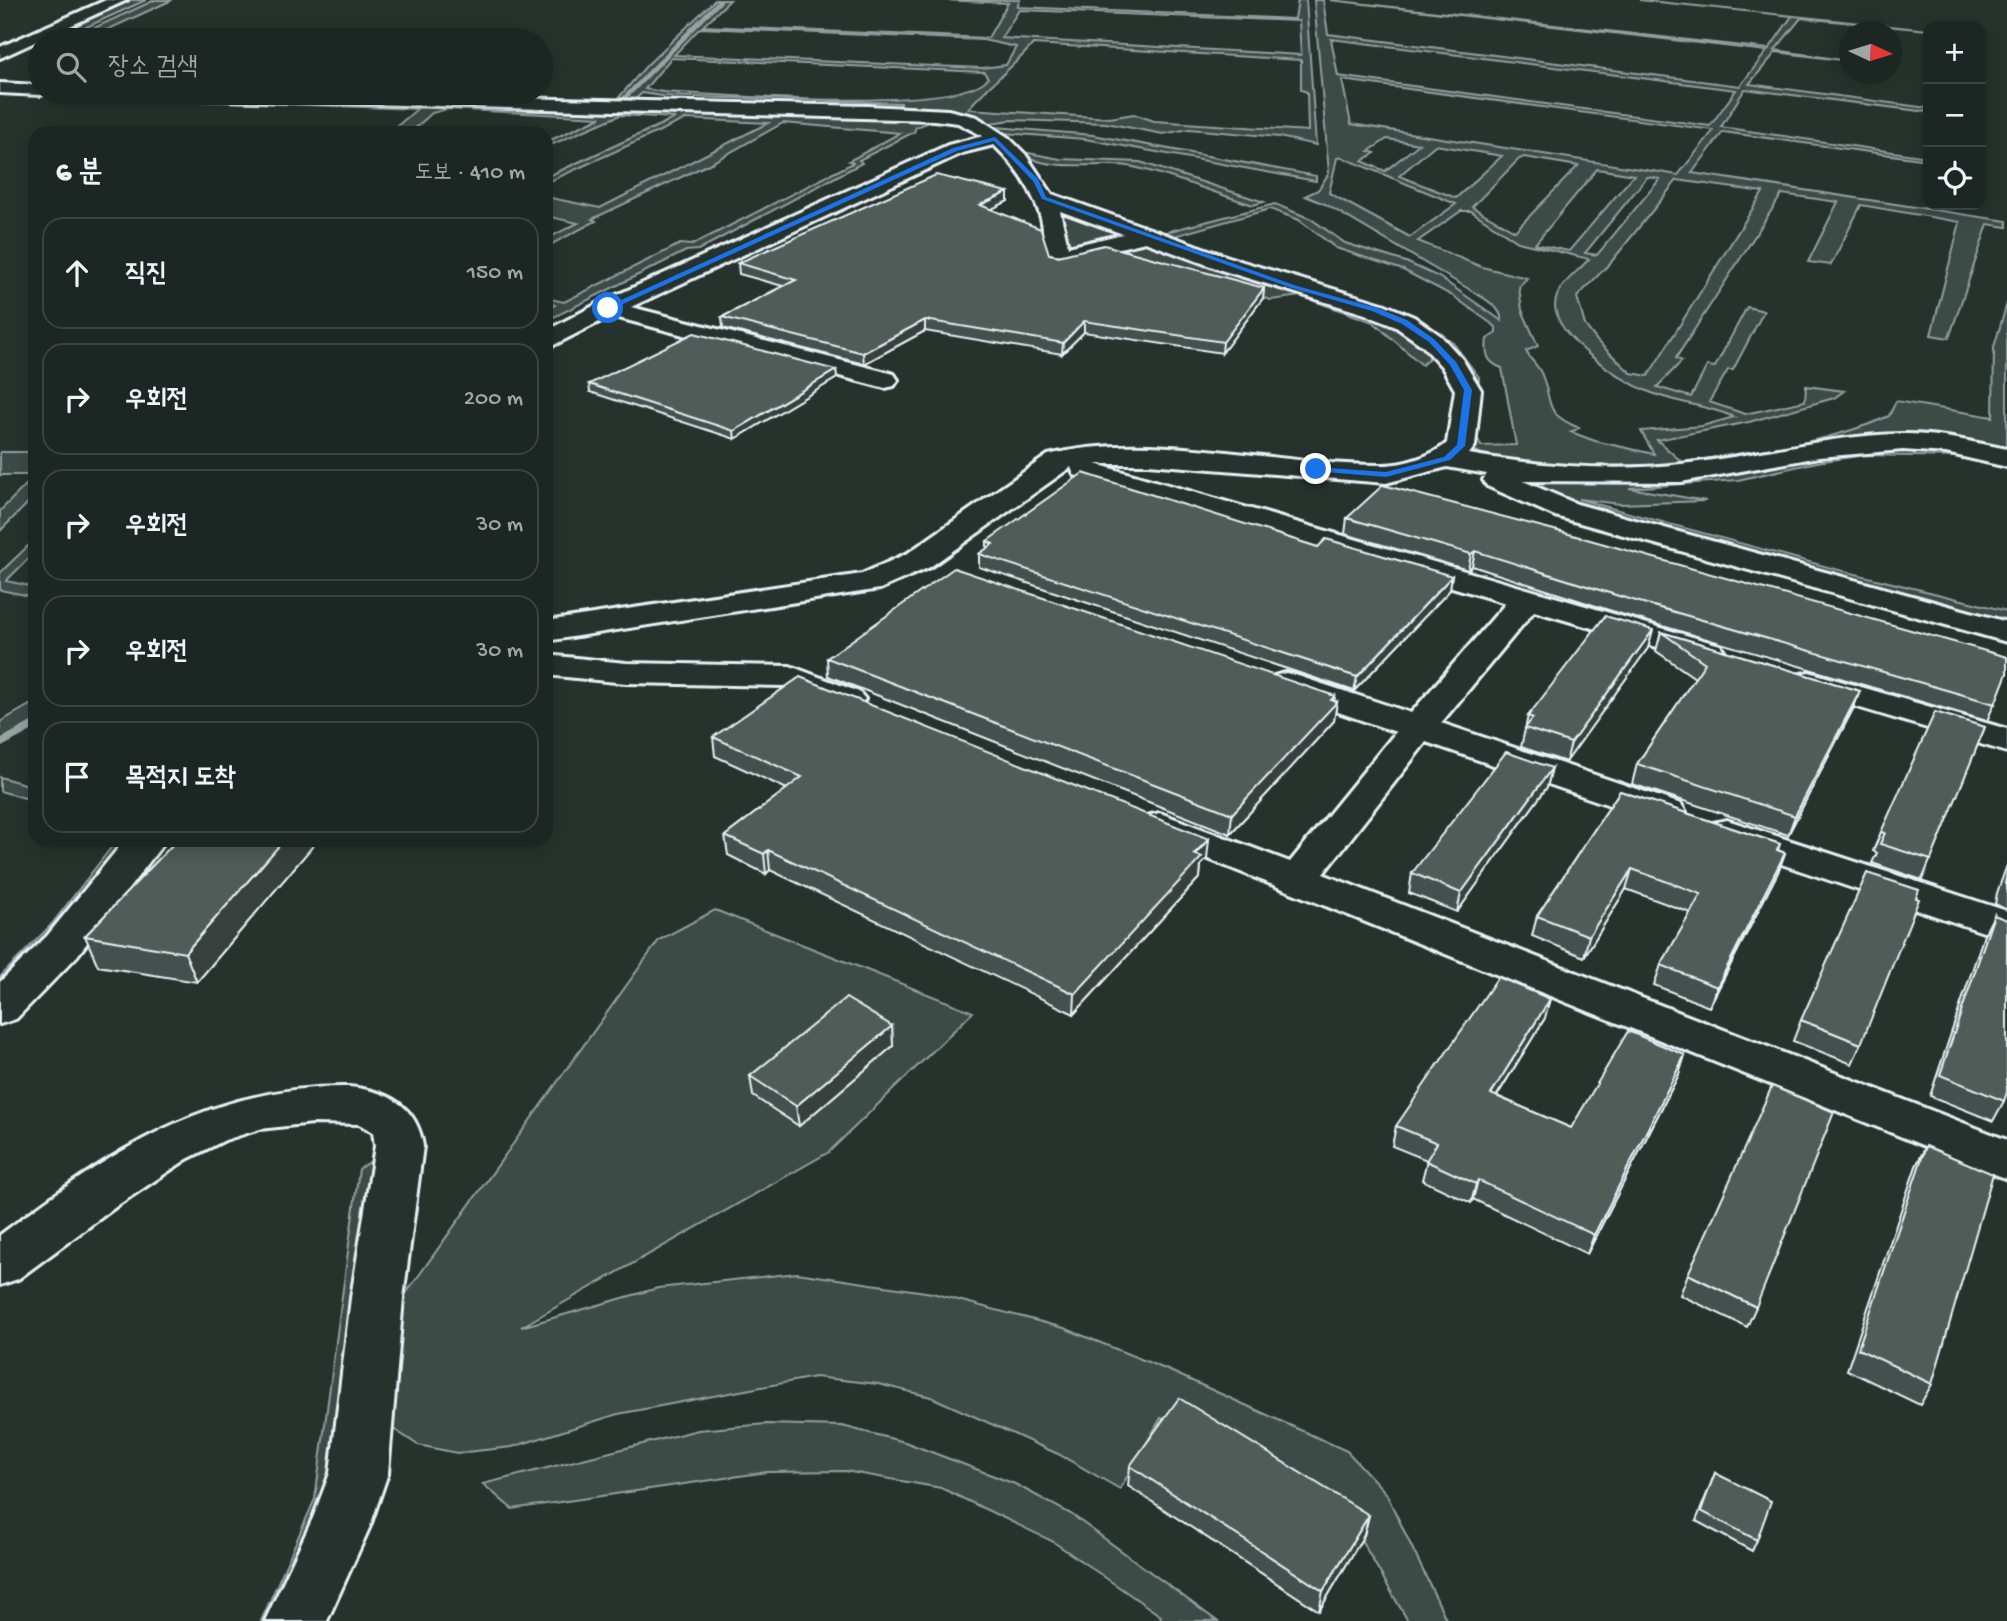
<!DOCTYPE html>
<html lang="ko">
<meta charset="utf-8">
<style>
body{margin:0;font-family:"Gochi Hand","Poor Story",sans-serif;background:#29322f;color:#f1f3f6}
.controls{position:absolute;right:21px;top:21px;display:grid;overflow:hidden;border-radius:14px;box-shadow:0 4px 18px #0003}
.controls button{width:63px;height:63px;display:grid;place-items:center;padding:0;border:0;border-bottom:2px solid #3a4340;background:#1c2622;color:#f1f3f6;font:35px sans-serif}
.compass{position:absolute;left:1839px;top:21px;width:63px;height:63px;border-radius:50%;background:#1c2622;box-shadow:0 4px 18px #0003;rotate:94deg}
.stop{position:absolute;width:21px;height:21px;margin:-16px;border:5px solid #1a73e8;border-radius:50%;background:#fff}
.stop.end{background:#1a73e8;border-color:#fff;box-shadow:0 2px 7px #0008}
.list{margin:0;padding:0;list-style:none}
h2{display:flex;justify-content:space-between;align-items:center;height:91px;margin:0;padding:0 28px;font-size:30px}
h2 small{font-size:23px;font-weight:400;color:#a0a5a5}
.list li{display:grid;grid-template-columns:46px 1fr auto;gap:21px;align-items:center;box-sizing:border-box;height:112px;margin:0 14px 14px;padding:0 14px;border:2px solid #3a4340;border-radius:21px}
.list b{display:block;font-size:26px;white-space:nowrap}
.list em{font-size:23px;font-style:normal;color:#a0a5a5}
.icon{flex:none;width:38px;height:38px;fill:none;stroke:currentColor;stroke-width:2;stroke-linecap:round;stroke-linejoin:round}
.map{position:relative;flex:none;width:2007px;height:1621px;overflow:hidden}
.search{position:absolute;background:#1c2622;box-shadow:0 4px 18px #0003;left:28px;top:28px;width:525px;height:77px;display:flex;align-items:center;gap:18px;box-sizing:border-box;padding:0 24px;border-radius:38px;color:#a0a5a5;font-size:26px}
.panel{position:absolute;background:#1c2622;box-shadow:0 4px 18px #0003;left:28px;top:126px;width:525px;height:721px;border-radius:21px}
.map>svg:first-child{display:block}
.green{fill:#3e4b47;stroke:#939ea0;stroke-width:2;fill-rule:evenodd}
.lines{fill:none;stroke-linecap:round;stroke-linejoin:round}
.stream{fill:#98a3a5;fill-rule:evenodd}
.minor-casing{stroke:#e8f1f8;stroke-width:6}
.major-casing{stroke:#e8f1f8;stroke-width:6}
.minor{fill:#26332d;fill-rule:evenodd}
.major{fill:#26332d;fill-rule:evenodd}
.wall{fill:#454f4d;stroke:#e8f1f8;stroke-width:2}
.shaded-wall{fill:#38403e;stroke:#e8f1f8;stroke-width:2}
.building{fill:#505c59;stroke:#e8f1f8;stroke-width:2}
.route{fill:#1a73e8}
</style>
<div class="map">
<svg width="2007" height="1621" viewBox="0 0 2007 1621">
<rect width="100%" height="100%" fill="#26332d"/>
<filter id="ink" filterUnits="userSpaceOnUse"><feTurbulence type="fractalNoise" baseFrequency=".0143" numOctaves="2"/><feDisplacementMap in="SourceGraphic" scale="14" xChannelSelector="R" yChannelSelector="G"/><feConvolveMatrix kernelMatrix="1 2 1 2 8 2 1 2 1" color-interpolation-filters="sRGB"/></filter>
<g filter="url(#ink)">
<g class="green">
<path d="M 131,0 L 146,0 L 58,40 L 43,40 Z"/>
<path d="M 155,0 L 172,0 L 85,40 L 68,40 Z"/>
<path d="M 715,0 L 719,0 L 619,102 L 722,0 L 730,0 L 703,26 L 988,38 L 1008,3 L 941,0 L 1020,0 L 1017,7 L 1295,19 L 1298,0 L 1306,0 L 1316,145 L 1279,137 L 1189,129 L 1163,134 L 1106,123 L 1011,120 L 990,123 L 979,118 L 221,93 L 615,102 L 647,65 ZM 1019,10 L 1299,21 L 1301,55 L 1001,38 ZM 700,28 L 983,40 L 1016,47 L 1006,65 L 982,68 L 674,55 ZM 1033,44 L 1301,60 L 1301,90 L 1307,92 L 1308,131 L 1154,121 L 1134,114 L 1110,118 L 968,109 C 988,85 1013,68 1033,44 ZM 671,58 L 984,72 L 988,78 C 960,114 716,95 663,92 L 645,89 ZM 642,93 L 662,96 L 901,103 L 898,107 L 632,102 Z"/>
<path d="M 1314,0 L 1323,0 L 1328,34 L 1740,86 L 1767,51 L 1330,0 L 1769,49 L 1792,16 L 1639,0 L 1928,30 L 1801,18 L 1775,50 L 1849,61 L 1776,52 L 1749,84 L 1928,108 L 1928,112 L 1745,89 L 1721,127 L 1928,157 L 1928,160 L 1723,132 L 1692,173 L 2007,221 L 2007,227 L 1988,224 L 1949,338 L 1931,335 L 1960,222 L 1861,205 L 1831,265 L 1808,262 L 1838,202 L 1782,194 L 1676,358 L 1682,361 L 1657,387 L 1691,397 L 1707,366 L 1715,367 L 1747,307 L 1764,311 L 1733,370 L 1728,370 L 1709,402 L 1745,414 L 1805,401 L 1806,386 L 1844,391 L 1834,398 L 1749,422 L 1657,440 L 1682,462 C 1752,451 1824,445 1889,416 L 1896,401 L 1993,417 L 1994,347 L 2007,303 L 2007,455 L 1945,441 L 1649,471 L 1495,461 L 1466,446 L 1471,401 L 1431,335 L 1162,233 L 1275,204 L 1311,219 L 1345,243 L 1406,262 L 1439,277 L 1502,321 C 1501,307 1485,299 1474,292 L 1325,204 L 1305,196 L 1318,190 L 1329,173 ZM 1331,39 L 1736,90 L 1710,126 L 1338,76 ZM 1342,80 L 1713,130 L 1713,131 L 1678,175 L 1351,124 ZM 1387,139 L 1419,144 L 1385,171 L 1362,161 L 1375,153 L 1369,151 ZM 1435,145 L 1502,156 L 1456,198 L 1399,176 ZM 1341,157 L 1456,204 L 1410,237 L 1329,193 L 1337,158 ZM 1524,157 L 1578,166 L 1515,231 L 1472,207 L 1519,159 ZM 1597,169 L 1634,175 L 1569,251 L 1535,244 ZM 1647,177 L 1660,179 L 1597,255 L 1585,253 ZM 1677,180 L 1763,192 L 1648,376 L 1631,373 L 1598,342 L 1585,325 L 1577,297 L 1612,261 ZM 1270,209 L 1299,220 L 1336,248 L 1403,270 L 1453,296 L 1496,327 L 1496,333 L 1487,339 C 1485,354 1487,363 1502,368 L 1516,445 L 1481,446 L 1476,435 L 1479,377 L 1453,343 L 1402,311 L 1361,296 L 1297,281 L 1174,236 ZM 1461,211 L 1471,211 L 1518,242 L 1589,259 C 1578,272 1555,286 1555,306 C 1556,338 1620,380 1647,391 C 1674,403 1707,405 1734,417 L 1702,426 L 1641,431 L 1654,454 L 1595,441 L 1571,432 L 1579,428 C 1542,412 1554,405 1542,375 C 1539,366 1530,360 1526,351 L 1538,346 L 1522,310 L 1519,287 L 1527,278 L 1482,267 L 1418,241 Z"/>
<path d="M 0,91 L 41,93 L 938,119 L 916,127 L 914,132 L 859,160 L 862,163 L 698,250 L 686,251 L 546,321 L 546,311 L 555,305 L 546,302 L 546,298 L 564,302 L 680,244 L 692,245 L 853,163 L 849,161 L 900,133 L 783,123 L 711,163 L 592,219 L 596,221 L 546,247 L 546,239 L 578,223 L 546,216 L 546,197 L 600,208 L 768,123 L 686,119 L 546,183 L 546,177 L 675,118 L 620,115 L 546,147 L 546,142 L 601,117 L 447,109 L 432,113 L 410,133 L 389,133 L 417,109 L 0,94 Z"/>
<path d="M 996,127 L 1093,135 L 1316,176 L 1316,181 L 1085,139 L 1004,133 Z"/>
<path d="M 1023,152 L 1060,159 L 1140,162 L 1264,202 L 1253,205 C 1216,194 1164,172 1128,166 C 1100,162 1042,173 1023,152 Z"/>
<path d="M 1056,204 L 1128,233 L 1065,251 Z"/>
<path d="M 1147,238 L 1393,323 L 1434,353 L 1422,365 L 1373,322 L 1300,296 L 1271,300 L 1098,252 Z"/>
<path d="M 1906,447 L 2007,462 L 2007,468 L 1956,457 L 1865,455 L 1817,462 L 1738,480 L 1629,488 L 1706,501 L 1620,504 L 1578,499 L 1835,569 L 2007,611 L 2007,624 L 1566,506 L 1503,472 L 1532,476 Z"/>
<path d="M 0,452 L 35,452 L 35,496 L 0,531 L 0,511 L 34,477 L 31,475 L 0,475 Z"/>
<path d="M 35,539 L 35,552 L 6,581 L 35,587 L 35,597 L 0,590 L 0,573 Z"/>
<path d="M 35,702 L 35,722 L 0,741 L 0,722 Z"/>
<path d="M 0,777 L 35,787 L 35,801 L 0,791 Z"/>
<path d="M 117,840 L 130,840 L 0,996 L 0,977 L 51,925 Z"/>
<path d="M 715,910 L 973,1012 L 829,1152 L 521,1327 L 658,1288 L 797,1273 L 932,1293 L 1064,1328 L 1170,1371 L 1347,1451 L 1386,1493 L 1447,1621 L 1408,1621 L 1360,1538 L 1161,1418 L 1120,1489 L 1058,1454 L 931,1397 L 878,1384 L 815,1377 L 618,1414 L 512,1447 L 457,1453 L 418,1445 L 389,1426 L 392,1313 L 659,940 Z"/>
<path d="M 374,1159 L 342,1469 L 282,1621 L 261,1621 L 315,1499 L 359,1169 Z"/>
<path d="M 766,1424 L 842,1426 L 905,1442 L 1015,1484 L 1071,1514 L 1217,1621 L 1159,1621 L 1161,1616 L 1052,1541 L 941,1488 L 845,1471 L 767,1472 L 512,1509 L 483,1484 L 698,1430 Z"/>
</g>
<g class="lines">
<g class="stream">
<path d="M 718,0 L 724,0 L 622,104 L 618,104 L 618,102 Z"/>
<path d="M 35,720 L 35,729 L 0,748 L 0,739 Z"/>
</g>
<g class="minor-casing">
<g id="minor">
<path d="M 0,83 L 40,85 L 40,93 L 47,93 L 40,95 L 0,93 Z"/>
<path d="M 150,93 L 295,93 L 868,106 L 948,110 L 977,117 L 1009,138 L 1025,154 L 1052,194 L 1240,261 L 1383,304 L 1414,317 L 1441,336 L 1462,359 L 1481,390 L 1475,446 L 1469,454 C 1538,466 1610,472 1681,464 C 1755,457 1827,435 1902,434 C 1938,433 1972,442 2007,449 L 2007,467 L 1946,453 L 1903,450 L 1819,457 L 1681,482 L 1523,481 L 1577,504 L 2007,622 L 2007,642 L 1555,516 L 1487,486 L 1483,480 L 1487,474 L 1447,467 L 1386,483 L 1148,464 L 1096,464 L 1720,645 L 1725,652 L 1720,659 L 1708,662 L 1534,611 L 1441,723 L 1681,804 L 1686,812 L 1681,820 L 1667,824 L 1653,820 L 1426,742 L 1323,874 L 2007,1140 L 2007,1179 L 1146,834 L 1141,825 L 1146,816 L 1160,813 L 1290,862 L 1396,732 L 1274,690 L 1269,683 L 1274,676 L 1286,673 L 1298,676 L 1411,713 L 1506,603 L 1074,475 L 1071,467 L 930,567 L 880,589 L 546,641 L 546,621 L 862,574 L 908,553 L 1048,455 C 1152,429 1276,466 1383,465 C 1403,465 1433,456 1447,443 L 1455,390 L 1442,367 L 1423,346 L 1396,327 L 1365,314 L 1224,271 L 1145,242 L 1057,263 L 1049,261 C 1042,250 1045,231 1041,218 C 1033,190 1015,165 994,145 L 962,153 L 631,307 L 894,374 L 898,380 L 894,386 L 885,388 L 611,316 L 546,349 L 546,331 L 599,303 L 948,145 L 983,136 L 958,123 L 934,120 L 159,98 ZM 1060,211 L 1123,234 L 1068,247 Z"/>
<path d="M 546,655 L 626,663 L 790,666 L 859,692 L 865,699 L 859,706 L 847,710 L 835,706 L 785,686 L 626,683 L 546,675 Z"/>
<path d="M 1809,672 L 2007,729 L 2007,752 L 1797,689 L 1792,682 L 1797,675 Z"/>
<path d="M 1727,820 L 2007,911 L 2007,940 L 1713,841 L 1707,832 L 1713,823 Z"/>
<path d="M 125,840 L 166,840 L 77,956 L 16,1019 L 0,1024 L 0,982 L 47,936 Z"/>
<path d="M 349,1087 C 387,1091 417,1105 423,1146 L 403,1298 L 388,1473 L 370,1526 L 327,1621 L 265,1621 L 313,1518 L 330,1473 L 351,1298 L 375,1146 L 373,1132 L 359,1124 L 313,1123 L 260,1129 L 225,1140 L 187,1159 L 118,1205 L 18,1279 L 0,1285 L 0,1235 C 109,1153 208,1085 349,1087 Z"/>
</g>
</g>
<g class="major-casing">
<path id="major" d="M 106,0 L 127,0 L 0,58 L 0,47 Z"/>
</g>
<use href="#minor" class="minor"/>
<use href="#major" class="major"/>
</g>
<g class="wall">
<path d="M 1008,192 L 1008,201 L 991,209 L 1049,254 L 1264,288 L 1263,298 L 1222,353 L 1084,332 L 1062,354 L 925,331 L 864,364 L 723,328 L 722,317 L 783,286 L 739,274 L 738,263 Z"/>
<path d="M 836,370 L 837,378 L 735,439 L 590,392 L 589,384 Z"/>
<path d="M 1347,518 L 2007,673 L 1987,721 L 1618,613 L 1472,566 L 1468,570 L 1345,534 Z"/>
<path d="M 987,541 L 1450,590 L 1354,691 L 979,567 L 979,554 L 987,549 Z"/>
<path d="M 1661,632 L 1860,691 L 1853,709 L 1788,835 L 1632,784 L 1637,764 L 1695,678 L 1656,651 Z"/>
<path d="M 1648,648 L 1566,762 L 1521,747 L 1528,716 Z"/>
<path d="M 827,658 L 1334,701 L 1337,702 L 1334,721 L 1230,834 L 828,676 Z"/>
<path d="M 1985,727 L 1922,880 L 1872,863 L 1877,853 L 1873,851 L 1881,832 Z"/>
<path d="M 713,737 L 1207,859 L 1201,865 L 1200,877 L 1074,1014 L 770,870 L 766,874 L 728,855 L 725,836 L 787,789 L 715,756 Z"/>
<path d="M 1552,768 L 1547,787 L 1457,912 L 1409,893 L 1412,873 Z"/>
<path d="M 1620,791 L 1780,844 L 1778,850 L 1785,853 L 1778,872 L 1709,1007 L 1654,985 L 1661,965 L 1691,913 L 1626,889 L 1584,957 L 1532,936 L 1537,916 Z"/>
<path d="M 177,840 L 318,840 L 197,982 L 98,966 L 85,936 Z"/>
<path d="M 2007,865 L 2007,910 L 1995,904 L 1997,893 Z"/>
<path d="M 1994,915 L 2004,1101 L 1993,1121 L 1930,1096 L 1984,935 Z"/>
<path d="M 1545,1018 L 1497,1096 L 1571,1128 L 1685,1055 L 1679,1074 L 1587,1254 L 1473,1199 L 1471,1203 L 1422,1180 L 1427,1160 L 1392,1146 L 1396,1126 Z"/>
<path d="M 1801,1020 L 1861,1044 L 1852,1064 L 1793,1041 Z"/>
<path d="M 892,1026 L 893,1046 L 799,1126 L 753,1096 L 750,1076 Z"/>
<path d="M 1926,1146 L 1932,1384 L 1920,1405 L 1847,1370 L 1916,1166 Z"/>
<path d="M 1688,1274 L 1756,1307 L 1747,1327 L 1680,1295 Z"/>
<path d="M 1130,1466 L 1369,1515 L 1364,1535 L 1319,1611 L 1128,1486 Z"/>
<path d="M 1715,1473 L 1757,1540 L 1752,1551 L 1696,1521 Z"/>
</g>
<g class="shaded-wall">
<path d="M 1008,192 L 1008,201 L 980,215 L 980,205 Z"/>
<path d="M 1264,288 L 1263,298 L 1222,353 L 1223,342 Z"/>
<path d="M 925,320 L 925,331 L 864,364 L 863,353 Z"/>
<path d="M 1084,321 L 1084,332 L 1062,354 L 1063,343 Z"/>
<path d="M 836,370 L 837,378 L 735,439 L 734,431 Z"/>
<path d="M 1475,551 L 1472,566 L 1468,570 L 1471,554 Z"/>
<path d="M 1452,576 L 1450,590 L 1354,691 L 1357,677 Z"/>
<path d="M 1653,630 L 1648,648 L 1566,762 L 1571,743 Z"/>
<path d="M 1860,691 L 1853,709 L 1788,835 L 1795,816 Z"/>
<path d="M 1335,696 L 1334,705 L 1337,702 L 1334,721 L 1230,834 L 1232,814 Z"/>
<path d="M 1552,768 L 1547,787 L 1457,912 L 1461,893 Z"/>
<path d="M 1209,839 L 1207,859 L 1201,865 L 1200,877 L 1074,1014 L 1075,994 Z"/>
<path d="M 284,840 L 318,840 L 197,982 L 185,953 Z"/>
<path d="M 768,850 L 770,870 L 766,874 L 764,854 Z"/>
<path d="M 1785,853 L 1778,872 L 1709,1007 L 1717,987 Z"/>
<path d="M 1632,869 L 1626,889 L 1584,957 L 1589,936 Z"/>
<path d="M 1550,999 L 1545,1018 L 1486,1113 L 1491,1094 Z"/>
<path d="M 892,1026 L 893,1046 L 799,1126 L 796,1106 Z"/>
<path d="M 1685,1055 L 1679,1074 L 1587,1254 L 1594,1235 Z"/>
<path d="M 1478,1180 L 1473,1199 L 1471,1203 L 1476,1184 Z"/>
<path d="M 1369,1515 L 1364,1535 L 1319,1611 L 1323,1591 Z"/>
</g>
<g class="building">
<path d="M 936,175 L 1008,192 L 980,205 L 1041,229 L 1049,254 L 1058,256 L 1104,245 L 1264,288 L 1223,342 L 1084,321 L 1063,343 L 925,320 L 863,353 L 722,317 L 796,280 L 738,263 Z"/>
<path d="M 694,333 L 836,370 L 734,431 L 589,384 Z"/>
<path d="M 1083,473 L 1318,547 L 1326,539 L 1452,576 L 1357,677 L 979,554 L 993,544 L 987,541 Z"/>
<path d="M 1383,485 L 1558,531 L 2007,657 L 2007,673 L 1995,704 L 1622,597 L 1475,551 L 1471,554 L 1347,518 Z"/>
<path d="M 954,568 L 1335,696 L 1331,700 L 1337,702 L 1232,814 L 827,658 Z"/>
<path d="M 1605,616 L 1653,630 L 1571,743 L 1525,728 L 1533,718 L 1528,716 Z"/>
<path d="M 1661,632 L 1860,691 L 1795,816 L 1637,764 L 1705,663 Z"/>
<path d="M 800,677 L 1209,839 L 1194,854 L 1202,857 L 1075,994 L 768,850 L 764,854 L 725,836 L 802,777 L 713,737 Z"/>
<path d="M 1935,712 L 1985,727 L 1931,860 L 1880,844 L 1885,833 L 1881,832 Z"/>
<path d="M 1506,752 L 1552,768 L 1461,893 L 1412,873 Z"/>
<path d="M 1620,791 L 1780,844 L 1777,850 L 1785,853 L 1717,987 L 1661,965 L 1701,894 L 1632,869 L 1589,936 L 1537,916 Z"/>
<path d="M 177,840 L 284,840 L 185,953 L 85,936 Z"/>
<path d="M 2007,872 L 2007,886 L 2005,884 Z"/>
<path d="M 1867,873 L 1919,890 L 1916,898 L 1919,899 L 1861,1044 L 1801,1020 Z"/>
<path d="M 1994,915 L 2007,920 L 2007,1092 L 2004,1101 L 1940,1075 Z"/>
<path d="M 1498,977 L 1550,999 L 1491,1094 L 1571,1128 L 1628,1031 L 1685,1055 L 1594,1235 L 1478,1180 L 1476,1184 L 1426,1161 L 1437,1143 L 1396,1126 Z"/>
<path d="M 846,998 L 892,1026 L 796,1106 L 750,1076 Z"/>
<path d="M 1772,1086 L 1834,1112 L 1756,1307 L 1688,1274 Z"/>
<path d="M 1926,1146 L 1993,1174 L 1932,1384 L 1858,1349 Z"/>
<path d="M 1179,1398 L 1369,1515 L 1323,1591 L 1130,1466 Z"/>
<path d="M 1715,1473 L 1771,1501 L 1757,1540 L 1701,1511 Z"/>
</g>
</g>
<path class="route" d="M 995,137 L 1038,179 L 1046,197 L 1297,286 L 1377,308 L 1407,320 L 1434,339 L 1456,362 L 1472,390 L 1465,446 L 1450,460 L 1386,477 L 1313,471 L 1316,467 L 1386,472 L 1444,457 L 1457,445 L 1464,390 L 1450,365 L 1429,342 L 1402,324 L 1372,311 L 1292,288 L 1042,199 L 1033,181 L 994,141 L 957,151 L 610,310 L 604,308 L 953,148 Z"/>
</svg>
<div class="controls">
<button>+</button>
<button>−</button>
<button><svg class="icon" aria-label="locate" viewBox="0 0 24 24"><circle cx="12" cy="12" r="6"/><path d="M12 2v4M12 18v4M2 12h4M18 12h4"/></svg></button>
</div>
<svg class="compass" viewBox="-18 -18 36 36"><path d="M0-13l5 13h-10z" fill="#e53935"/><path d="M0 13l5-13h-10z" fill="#a0a5a5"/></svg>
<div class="stop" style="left:608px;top:308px"></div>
<div class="stop end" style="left:1316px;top:469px"></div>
<div class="search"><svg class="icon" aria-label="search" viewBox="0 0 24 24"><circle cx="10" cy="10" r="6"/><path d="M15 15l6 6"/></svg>장소 검색</div>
<section class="panel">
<h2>6 분<small>도보 · 410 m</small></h2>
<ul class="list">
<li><svg class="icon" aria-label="ahead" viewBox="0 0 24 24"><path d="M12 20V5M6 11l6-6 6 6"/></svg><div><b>직진</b></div><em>150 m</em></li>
<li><svg class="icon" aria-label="right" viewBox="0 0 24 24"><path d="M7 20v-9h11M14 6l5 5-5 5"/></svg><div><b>우회전</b></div><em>200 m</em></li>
<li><svg class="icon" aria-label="right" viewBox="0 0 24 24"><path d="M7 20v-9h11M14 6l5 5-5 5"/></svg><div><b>우회전</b></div><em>30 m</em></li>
<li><svg class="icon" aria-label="right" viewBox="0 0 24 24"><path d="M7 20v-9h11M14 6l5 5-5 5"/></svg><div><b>우회전</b></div><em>30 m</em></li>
<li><svg class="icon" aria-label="arrive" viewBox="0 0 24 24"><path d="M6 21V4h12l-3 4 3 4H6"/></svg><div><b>목적지 도착</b></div></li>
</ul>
</section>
</div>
